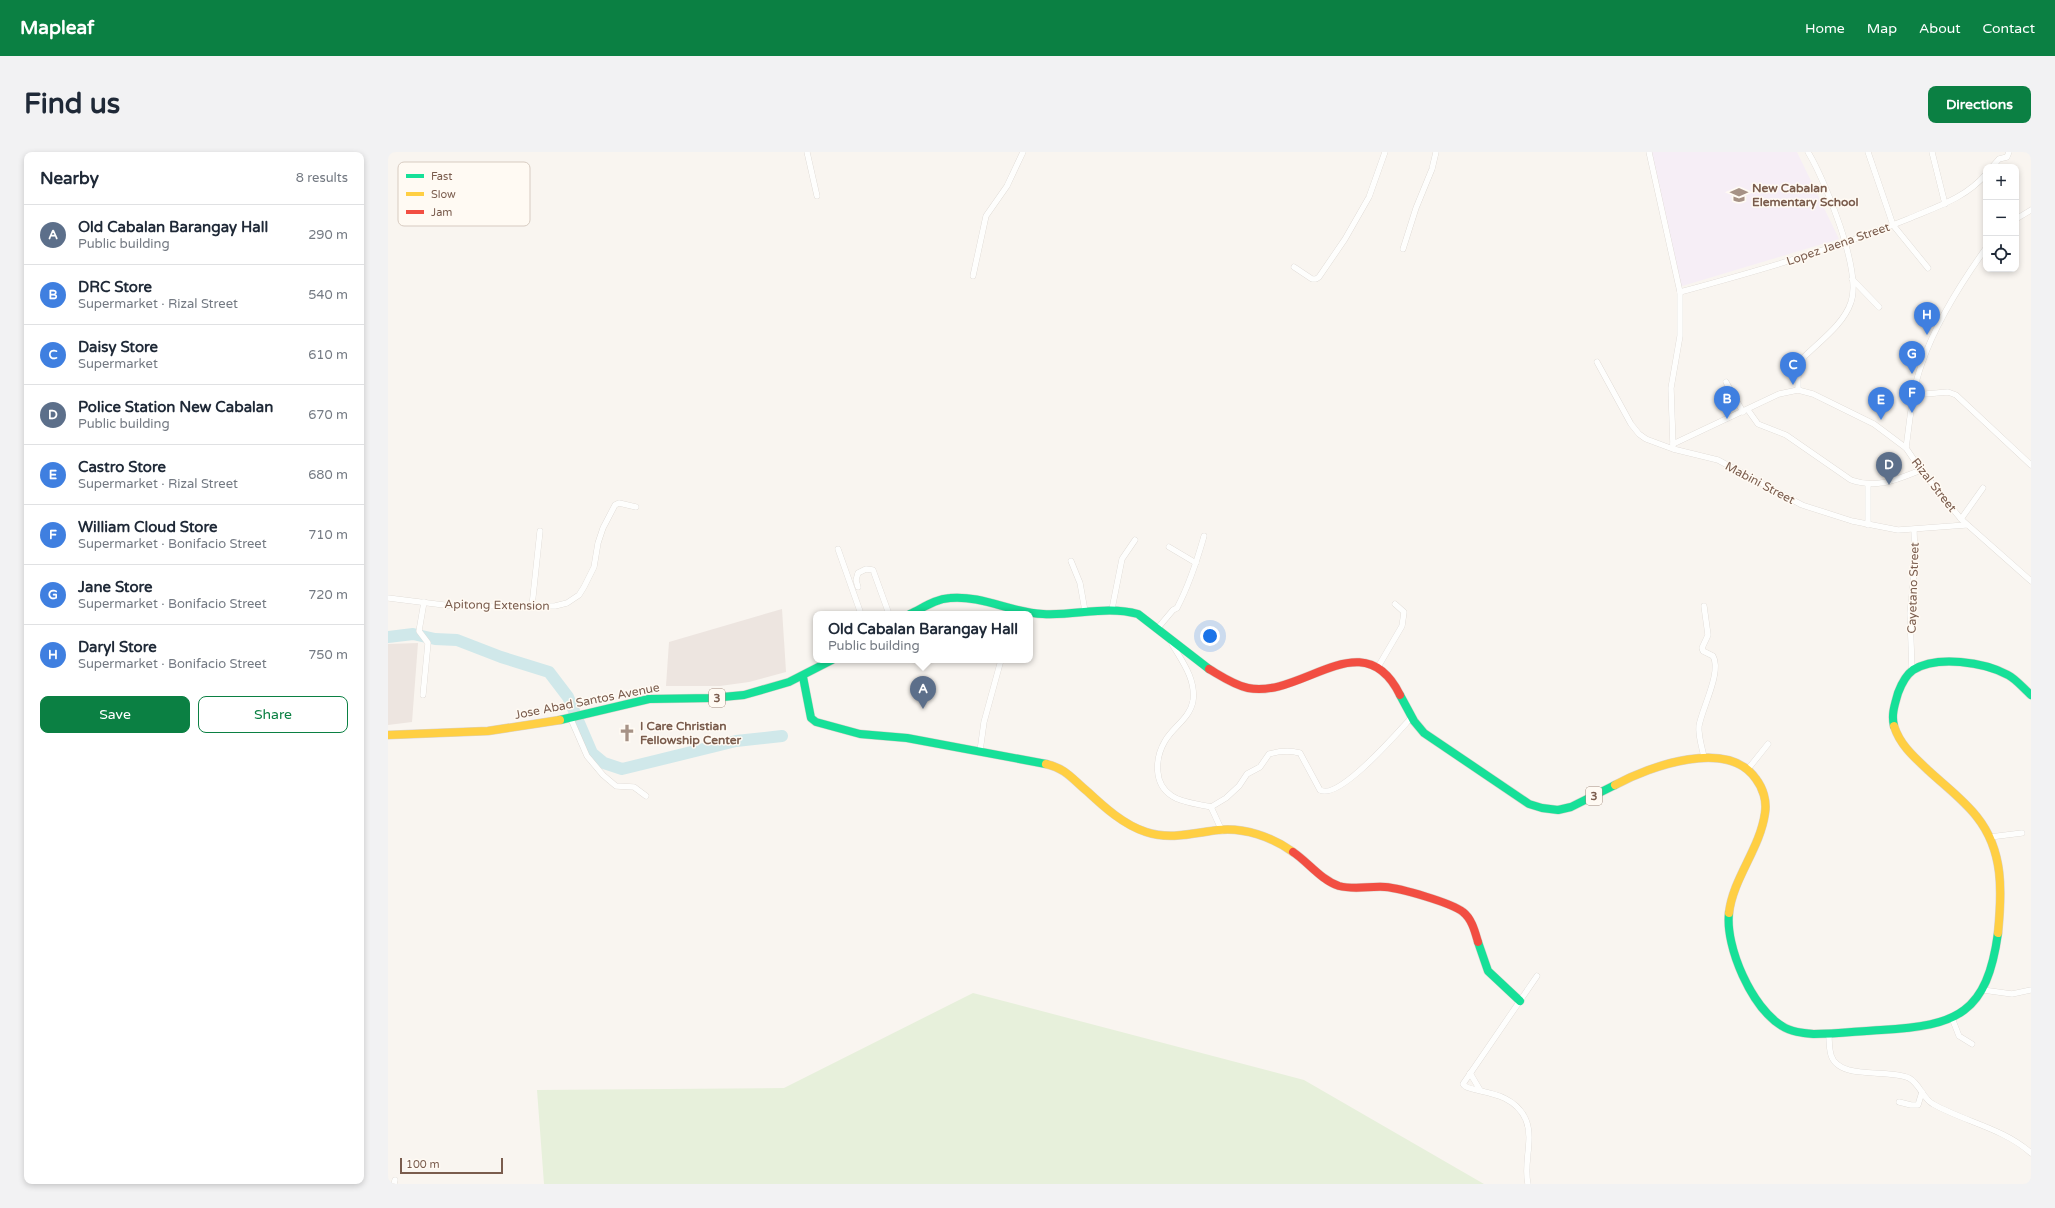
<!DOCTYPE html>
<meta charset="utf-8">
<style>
body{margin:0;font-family:"Varela Round",sans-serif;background:#f2f2f3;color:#1f2937}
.controls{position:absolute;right:12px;top:12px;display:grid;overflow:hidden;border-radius:8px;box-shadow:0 2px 6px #0003}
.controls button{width:36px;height:36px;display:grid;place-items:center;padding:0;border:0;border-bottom:1px solid #e0e1e3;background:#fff;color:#1f2937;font:20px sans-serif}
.scale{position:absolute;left:12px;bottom:10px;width:103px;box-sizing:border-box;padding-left:4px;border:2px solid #7a5c4d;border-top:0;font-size:11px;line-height:14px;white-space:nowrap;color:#7a5c4d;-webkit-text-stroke:3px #fffaf3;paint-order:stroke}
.you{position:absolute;left:822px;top:484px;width:14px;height:14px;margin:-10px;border:3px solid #fff;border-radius:50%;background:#1a73e8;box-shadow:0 0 0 6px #1a73e833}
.badge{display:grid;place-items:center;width:26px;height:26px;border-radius:50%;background:#0b8043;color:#fff;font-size:13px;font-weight:700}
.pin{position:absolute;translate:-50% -33px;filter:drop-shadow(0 1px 2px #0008)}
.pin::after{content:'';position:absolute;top:21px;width:14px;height:12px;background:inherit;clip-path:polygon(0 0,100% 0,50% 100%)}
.popup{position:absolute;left:425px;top:459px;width:220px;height:52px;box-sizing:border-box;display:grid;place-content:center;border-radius:8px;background:#fff;filter:drop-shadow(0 1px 3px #0005);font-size:13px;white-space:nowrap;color:#747a83}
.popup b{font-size:15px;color:#1f2937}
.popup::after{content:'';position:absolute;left:50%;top:100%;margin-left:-8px;border:8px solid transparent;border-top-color:#fff}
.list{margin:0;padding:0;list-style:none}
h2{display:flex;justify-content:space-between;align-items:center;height:52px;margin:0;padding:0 16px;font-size:17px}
h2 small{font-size:13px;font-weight:400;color:#747a83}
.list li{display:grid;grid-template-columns:26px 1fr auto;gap:12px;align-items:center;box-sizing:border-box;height:60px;padding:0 16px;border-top:1px solid #e0e1e3}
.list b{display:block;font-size:15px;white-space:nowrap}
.list p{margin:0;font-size:13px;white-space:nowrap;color:#747a83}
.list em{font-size:13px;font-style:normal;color:#747a83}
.actions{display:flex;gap:8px;padding:12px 16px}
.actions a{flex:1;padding:9px 0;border:1px solid #0b8043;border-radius:8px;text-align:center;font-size:14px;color:#0b8043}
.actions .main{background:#0b8043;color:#fff}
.icon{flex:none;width:22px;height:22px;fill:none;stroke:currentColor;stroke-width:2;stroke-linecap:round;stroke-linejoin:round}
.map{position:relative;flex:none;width:1643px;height:1032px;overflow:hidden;border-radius:8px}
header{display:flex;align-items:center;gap:24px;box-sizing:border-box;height:56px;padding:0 20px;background:#0b8043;color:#fff}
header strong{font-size:19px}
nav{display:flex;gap:22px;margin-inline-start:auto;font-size:14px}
.intro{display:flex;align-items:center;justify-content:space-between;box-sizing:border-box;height:96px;padding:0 24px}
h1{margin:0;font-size:28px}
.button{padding:10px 18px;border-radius:8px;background:#0b8043;color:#fff;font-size:14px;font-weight:700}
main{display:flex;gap:24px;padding:0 24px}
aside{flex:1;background:#fff;border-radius:8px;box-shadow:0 2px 6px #0003}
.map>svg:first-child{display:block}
.industrial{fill:#ede5e0}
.education{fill:#f6eef6}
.green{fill:#e7f0db}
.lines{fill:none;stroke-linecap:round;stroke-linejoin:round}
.river{stroke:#d0e8ea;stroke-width:12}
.street-casing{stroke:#d7d1cb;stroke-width:6}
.fast-casing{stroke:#d9d2cb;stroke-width:9}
.slow-casing{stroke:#d9d2cb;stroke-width:9}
.jam-casing{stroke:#d9d2cb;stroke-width:9}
.street{stroke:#fefefd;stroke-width:5.5}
.fast{stroke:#16e098;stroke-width:8}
.slow{stroke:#ffcf43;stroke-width:8}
.jam{stroke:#f24e42;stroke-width:8}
.labels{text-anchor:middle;stroke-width:3;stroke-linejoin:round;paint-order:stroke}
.shield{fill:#fffaf3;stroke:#a28b7f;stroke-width:1}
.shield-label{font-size:11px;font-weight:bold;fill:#7a5c4d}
.poi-label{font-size:12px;font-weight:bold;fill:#7a5c4d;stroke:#fffaf3;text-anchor:start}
.street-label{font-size:12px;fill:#7a5c4d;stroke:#fffaf3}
.key{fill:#fffaf3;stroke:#d7cbc1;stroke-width:1}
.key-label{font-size:11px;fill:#7a5c4d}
</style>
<header>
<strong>Mapleaf</strong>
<nav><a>Home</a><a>Map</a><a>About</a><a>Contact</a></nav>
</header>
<div class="intro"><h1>Find us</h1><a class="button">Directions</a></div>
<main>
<aside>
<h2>Nearby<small>8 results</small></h2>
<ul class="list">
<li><span class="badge" style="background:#5c6f8a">A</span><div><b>Old Cabalan Barangay Hall</b><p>Public building</p></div><em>290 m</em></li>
<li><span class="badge" style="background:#3f7fe0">B</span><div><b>DRC Store</b><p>Supermarket · Rizal Street</p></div><em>540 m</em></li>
<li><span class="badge" style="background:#3f7fe0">C</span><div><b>Daisy Store</b><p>Supermarket</p></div><em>610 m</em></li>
<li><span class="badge" style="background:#5c6f8a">D</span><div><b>Police Station New Cabalan</b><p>Public building</p></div><em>670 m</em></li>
<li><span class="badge" style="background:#3f7fe0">E</span><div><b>Castro Store</b><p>Supermarket · Rizal Street</p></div><em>680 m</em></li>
<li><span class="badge" style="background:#3f7fe0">F</span><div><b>William Cloud Store</b><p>Supermarket · Bonifacio Street</p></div><em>710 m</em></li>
<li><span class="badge" style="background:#3f7fe0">G</span><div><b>Jane Store</b><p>Supermarket · Bonifacio Street</p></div><em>720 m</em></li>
<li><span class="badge" style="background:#3f7fe0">H</span><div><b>Daryl Store</b><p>Supermarket · Bonifacio Street</p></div><em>750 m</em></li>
</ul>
<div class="actions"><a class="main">Save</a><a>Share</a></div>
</aside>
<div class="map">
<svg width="1643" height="1032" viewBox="0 0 1643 1032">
<rect width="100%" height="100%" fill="#f9f5f0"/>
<g class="industrial">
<path d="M 394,457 L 398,520 L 361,530 L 332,534 L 278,534 L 281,490 Z"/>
<path d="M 30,491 L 24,570 L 0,573 L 0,492 Z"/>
</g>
<path class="education" d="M 1264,0 L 1409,0 L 1451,87 L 1291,135 Z"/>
<path class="green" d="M 585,841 L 916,928 L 1096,1032 L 156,1032 L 149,938 L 396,936 Z"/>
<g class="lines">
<path class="river" d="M 0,485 L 25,482 L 47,487 L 69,488 L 113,505 L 161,520 L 180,545 L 204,601 L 216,611 L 234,617 L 348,589 L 394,584"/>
<g class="street-casing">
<g id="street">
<path d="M 419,0 L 429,44"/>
<path d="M 1261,0 L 1292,140 L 1292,184 L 1283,236 L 1285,294"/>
<path d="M 1480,0 L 1505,73 L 1540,116"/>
<path d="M 1544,0 L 1557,52"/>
<path d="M 1604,15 L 1611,7 L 1619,5 L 1621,0"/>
<path d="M 1628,67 L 1643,58"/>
<path d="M 1015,97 L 1028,56 L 1044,17 L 1048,0"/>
<path d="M 906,115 L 924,127 L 928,127 L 931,125 L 957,87 L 981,45 L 997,0"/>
<path d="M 585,124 L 598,64 L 619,34 L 635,0"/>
<path d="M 1464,127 L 1491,155"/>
<path d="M 1292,140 C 1369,119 1446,97 1520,67 C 1548,55 1578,46 1598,22"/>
<path d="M 1209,210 L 1243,272 L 1251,282 L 1258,287 L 1285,297 L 1330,308 L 1414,353 L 1464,369 L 1510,378 L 1578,373"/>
<path d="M 1338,230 L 1355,260"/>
<path d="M 1410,238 C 1410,225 1409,216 1416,205 C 1432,189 1456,172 1463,150 C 1474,119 1437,28 1420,0"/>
<path d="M 1526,243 L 1560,240 L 1568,243 L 1643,313"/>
<path d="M 1360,258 L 1370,272 L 1398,283 L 1463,328 C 1489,337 1508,328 1533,318"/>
<path d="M 1285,292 L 1391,242 L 1410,238 L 1425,242 L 1486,272 L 1518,296 L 1533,318 L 1573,367 L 1643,429"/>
<path d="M 1518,296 C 1522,268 1524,238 1534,211 C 1548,170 1573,131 1598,96"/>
<path d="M 1480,333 L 1480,373"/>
<path d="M 1573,367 L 1595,336"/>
<path d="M 781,395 L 808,411"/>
<path d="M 450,397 L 473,462"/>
<path d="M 683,409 L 692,431 L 697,459"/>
<path d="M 470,435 L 468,428 L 470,421 L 478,417 L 485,418 L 501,462"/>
<path d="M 0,446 L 64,454 L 167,454 L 179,451 L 191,443 L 196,435 L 206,415 L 210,391 L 215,376 L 227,353 L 231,351 L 248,355"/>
<path d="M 144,454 L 152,379"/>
<path d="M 724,457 L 734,407 L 747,388"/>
<path d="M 769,477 L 785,458 L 789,456 C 801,433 809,409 816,384"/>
<path d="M 784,492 C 794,509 808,527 805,549 C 802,566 785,575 777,589 C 767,606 765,632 784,644 C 794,651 811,652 823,655 L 838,646 L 851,634 L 859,622 L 872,615 L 881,602 C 892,599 901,598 912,601 L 932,638 C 951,649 1010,580 1023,566"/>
<path d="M 990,515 L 1014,474 L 1016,460 L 1007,452"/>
<path d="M 1524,519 L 1522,461 L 1527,413 L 1526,378"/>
<path d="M 35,543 L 40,491 L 31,479 L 36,450"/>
<path d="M 182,565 L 199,604 L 215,623 L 228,634 L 246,635 L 258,644"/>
<path d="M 592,599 L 596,570 L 613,508"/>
<path d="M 1316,605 C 1314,595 1310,584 1311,574 C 1314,556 1334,520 1325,504 L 1315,499 L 1314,496 L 1320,483 L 1316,454"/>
<path d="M 1360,617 L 1380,592"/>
<path d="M 823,655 L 834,679"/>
<path d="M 1602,685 L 1634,681"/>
<path d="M 1595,838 L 1624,842 L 1643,838"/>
<path d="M 1564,866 L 1571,884 L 1584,892"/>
<path d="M 1441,882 C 1441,888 1441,896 1443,903 C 1451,929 1500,916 1521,926 C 1532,932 1535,947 1545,952 C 1577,970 1615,976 1643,1001"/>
<path d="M 1082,921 L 1092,938"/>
<path d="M 1511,950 L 1523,953 L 1530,953 L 1534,940"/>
<path d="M 6,1032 L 7,1028"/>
<path d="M 1140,1032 C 1135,1011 1146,988 1138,968 C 1124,935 1080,942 1075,932 L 1149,824"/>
</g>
</g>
<g class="fast-casing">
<g id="fast">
<path d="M 522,462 C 535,456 547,447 562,446 C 594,443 624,461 655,462 C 688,464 718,453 750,462 L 821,517"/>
<path d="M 415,525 L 423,566 L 428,570 L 472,582 L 519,586 L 658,612"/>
<path d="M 1012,543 L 1026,569 L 1036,581 L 1141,652 L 1154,656 L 1170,658 L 1183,655 L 1227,633"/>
<path d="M 172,568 L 261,547 L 324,546 L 356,543 L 401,530 L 444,508"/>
<path d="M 1506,574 C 1503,562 1507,552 1510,541 C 1513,533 1518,523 1525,518 C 1549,503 1596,510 1620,523 C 1628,527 1636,537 1643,543"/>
<path d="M 1341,761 C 1337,795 1364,856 1394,874 C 1403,880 1415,881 1426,882 C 1449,882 1471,879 1493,878 C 1570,874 1599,861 1610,781"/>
<path d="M 1090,790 L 1100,819 L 1132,849"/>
</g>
</g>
<g class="slow-casing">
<g id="slow">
<path d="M 1506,574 C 1512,593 1526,605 1541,619 C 1556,633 1576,648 1589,665 C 1616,699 1614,740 1610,781"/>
<path d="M 0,583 L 100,579 L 172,568"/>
<path d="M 658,612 C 679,617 684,627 700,640 C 716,655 736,673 758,680 C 782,688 806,681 830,678 C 856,675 884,685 905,700"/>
<path d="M 1227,633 C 1262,614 1340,586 1368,627 C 1375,636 1379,649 1377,661 C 1372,697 1345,726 1341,761"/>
</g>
</g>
<g class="jam-casing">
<g id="jam">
<path d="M 821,517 C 833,524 846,533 860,536 C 914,547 975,468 1012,543"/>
<path d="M 905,700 C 920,710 933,728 951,734 C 966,738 982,734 997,735 C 1012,736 1064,751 1075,760 C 1084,767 1087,780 1090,790"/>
</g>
</g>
<use href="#street" class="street"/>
<use href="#fast" class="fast"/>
<use href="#slow" class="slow"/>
<use href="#jam" class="jam"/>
</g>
<defs>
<g id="school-bare" transform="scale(1.38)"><path d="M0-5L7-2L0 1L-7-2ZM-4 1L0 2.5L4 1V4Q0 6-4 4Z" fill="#a69286" stroke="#fffaf3" stroke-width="2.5" paint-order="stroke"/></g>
<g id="church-bare" transform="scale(1.38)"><path d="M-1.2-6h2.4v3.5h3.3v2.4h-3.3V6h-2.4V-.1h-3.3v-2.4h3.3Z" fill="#a69286" stroke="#fffaf3" stroke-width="2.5" paint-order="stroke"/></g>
</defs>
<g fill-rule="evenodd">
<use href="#school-bare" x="1351" y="43"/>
<use href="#church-bare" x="239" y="581"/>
</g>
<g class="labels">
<g class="shield">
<rect x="321" y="537" width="16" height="18" rx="3"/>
<rect x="1198" y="635" width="16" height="18" rx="3"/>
</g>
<g class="shield-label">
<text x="329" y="550">3</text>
<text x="1206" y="648">3</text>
</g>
<g class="poi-label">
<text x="1364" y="40">New Cabalan<tspan x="1364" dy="14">Elementary School</tspan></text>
<text x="252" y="578">I Care Christian<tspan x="252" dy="14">Fellowship Center</tspan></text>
</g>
<g class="street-label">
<text transform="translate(1450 92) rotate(-19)" y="4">Lopez Jaena Street</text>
<text transform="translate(1372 331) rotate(28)" y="4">Mabini Street</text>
<text transform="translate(1546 333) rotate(52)" y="4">Rizal Street</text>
<text transform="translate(1525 436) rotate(-88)" y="4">Cayetano Street</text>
<text transform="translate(109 453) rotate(1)" y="4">Apitong Extension</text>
<text transform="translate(199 549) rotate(-11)" y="4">Jose Abad Santos Avenue</text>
</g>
</g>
<rect x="10" y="10" width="132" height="64" rx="6" class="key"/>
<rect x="18" y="22" width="18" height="4" fill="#16e098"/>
<rect x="18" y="40" width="18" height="4" fill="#ffcf43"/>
<rect x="18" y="58" width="18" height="4" fill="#f24e42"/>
<g class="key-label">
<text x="43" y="28">Fast</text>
<text x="43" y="46">Slow</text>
<text x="43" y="64">Jam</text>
</g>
</svg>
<div class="controls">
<button>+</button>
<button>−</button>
<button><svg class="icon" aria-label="locate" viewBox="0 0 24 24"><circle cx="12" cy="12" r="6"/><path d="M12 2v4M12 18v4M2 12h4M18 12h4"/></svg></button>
</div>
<div class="scale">100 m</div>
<div class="you"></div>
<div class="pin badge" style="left:535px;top:557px;background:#5c6f8a">A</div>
<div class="popup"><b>Old Cabalan Barangay Hall</b>Public building</div>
<div class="pin badge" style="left:1339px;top:267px;background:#3f7fe0">B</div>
<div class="pin badge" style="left:1405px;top:233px;background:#3f7fe0">C</div>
<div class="pin badge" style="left:1501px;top:333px;background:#5c6f8a">D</div>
<div class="pin badge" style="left:1493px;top:268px;background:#3f7fe0">E</div>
<div class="pin badge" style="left:1524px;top:261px;background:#3f7fe0">F</div>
<div class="pin badge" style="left:1524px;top:222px;background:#3f7fe0">G</div>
<div class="pin badge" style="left:1539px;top:183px;background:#3f7fe0">H</div>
</div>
</main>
